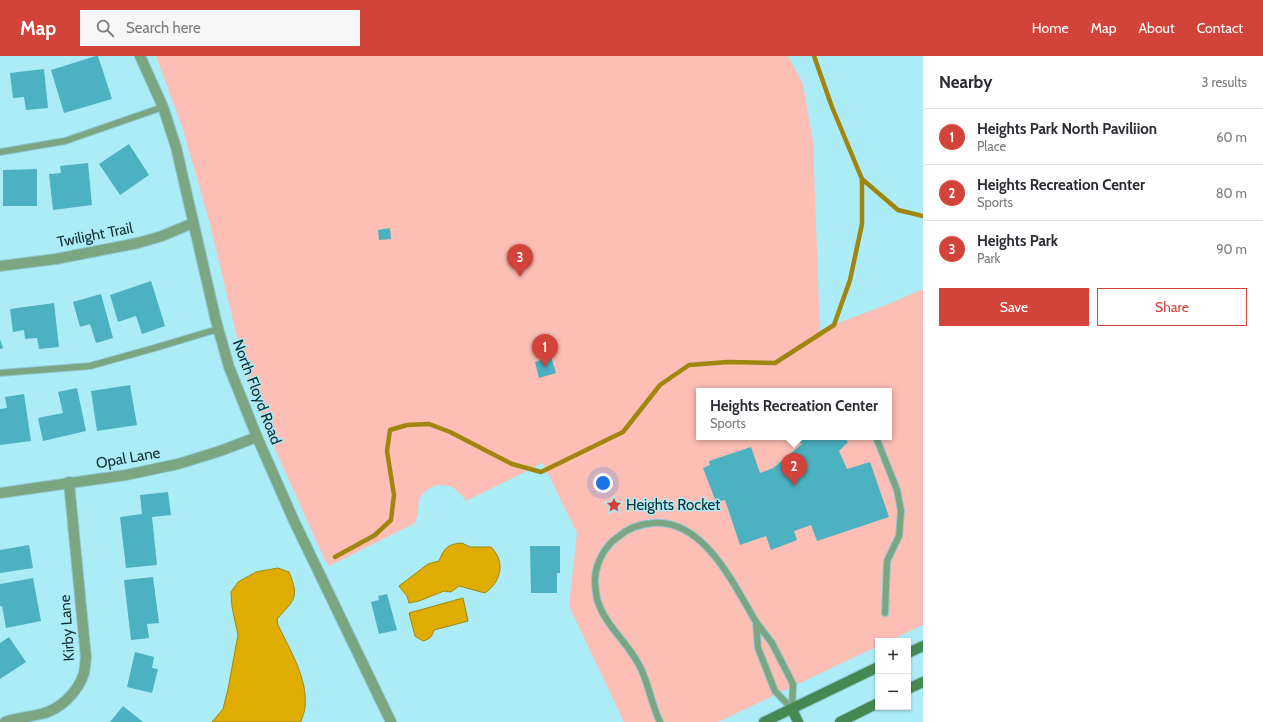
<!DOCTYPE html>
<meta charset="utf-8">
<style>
body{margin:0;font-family:Cabin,sans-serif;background:#f7f7f7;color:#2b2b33}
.controls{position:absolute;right:12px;bottom:12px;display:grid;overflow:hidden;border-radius:0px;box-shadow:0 1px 3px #0004}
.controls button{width:36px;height:36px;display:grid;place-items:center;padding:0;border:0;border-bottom:1px solid #e1e1e2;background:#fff;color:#2b2b33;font:20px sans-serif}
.you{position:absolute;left:603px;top:427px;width:14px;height:14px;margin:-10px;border:3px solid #fff;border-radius:50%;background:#1a73e8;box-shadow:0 0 0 6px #1a73e833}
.badge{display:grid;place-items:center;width:26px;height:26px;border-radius:50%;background:#d24439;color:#fff;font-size:13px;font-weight:700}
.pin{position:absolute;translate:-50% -33px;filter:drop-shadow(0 1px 2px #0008)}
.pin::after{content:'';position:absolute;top:21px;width:14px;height:12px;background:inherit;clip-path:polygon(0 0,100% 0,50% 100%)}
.popup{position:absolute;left:696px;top:332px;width:196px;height:52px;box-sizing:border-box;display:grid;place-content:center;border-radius:0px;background:#fff;filter:drop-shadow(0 1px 3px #0005);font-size:13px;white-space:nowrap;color:#7c7c81}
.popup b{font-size:15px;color:#2b2b33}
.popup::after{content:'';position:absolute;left:50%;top:100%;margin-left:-8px;border:8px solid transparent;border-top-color:#fff}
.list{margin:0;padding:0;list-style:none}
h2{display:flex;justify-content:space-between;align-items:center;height:52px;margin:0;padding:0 16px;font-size:17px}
h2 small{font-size:13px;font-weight:400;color:#7c7c81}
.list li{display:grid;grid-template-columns:26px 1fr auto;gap:12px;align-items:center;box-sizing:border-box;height:56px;padding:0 16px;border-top:1px solid #e1e1e2}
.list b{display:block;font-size:15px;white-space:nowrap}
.list p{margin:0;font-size:13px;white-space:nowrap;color:#7c7c81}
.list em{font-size:13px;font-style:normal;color:#7c7c81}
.actions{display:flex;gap:8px;padding:12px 16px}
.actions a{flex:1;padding:9px 0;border:1px solid #d24439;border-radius:0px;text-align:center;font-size:14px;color:#d24439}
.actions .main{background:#d24439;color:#fff}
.icon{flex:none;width:22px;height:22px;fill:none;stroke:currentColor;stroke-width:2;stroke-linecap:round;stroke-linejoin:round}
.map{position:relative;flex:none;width:923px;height:666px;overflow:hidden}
header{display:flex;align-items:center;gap:24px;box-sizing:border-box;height:56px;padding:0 20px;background:#d24439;color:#fff}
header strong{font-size:19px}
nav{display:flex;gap:22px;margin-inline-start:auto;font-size:14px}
.search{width:280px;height:36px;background:#f7f7f7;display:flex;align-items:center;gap:10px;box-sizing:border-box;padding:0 14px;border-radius:0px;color:#7c7c81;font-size:15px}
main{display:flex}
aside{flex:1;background:#fff}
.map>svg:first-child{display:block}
.green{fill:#fcbeb5;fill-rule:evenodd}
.water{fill:#dead00;stroke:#a1860e}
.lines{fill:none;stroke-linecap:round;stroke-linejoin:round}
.stream{stroke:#a1860e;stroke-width:4.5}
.building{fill:#4cb1c0}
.service-casing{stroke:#8fc9d3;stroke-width:8}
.minor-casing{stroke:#8fc9d3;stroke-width:12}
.tertiary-casing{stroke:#8fc9d3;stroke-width:12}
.secondary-casing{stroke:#8fc9d3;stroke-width:12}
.service{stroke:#7ba681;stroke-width:6}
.minor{stroke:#7ba681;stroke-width:10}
.tertiary{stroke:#7ba681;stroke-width:10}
.secondary{stroke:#468852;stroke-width:10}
.labels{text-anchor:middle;stroke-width:3;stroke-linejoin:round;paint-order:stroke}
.street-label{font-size:15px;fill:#122c30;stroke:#abecf7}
.poi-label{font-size:15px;fill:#122c30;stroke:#abecf7;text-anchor:start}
</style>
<header>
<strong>Map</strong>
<div class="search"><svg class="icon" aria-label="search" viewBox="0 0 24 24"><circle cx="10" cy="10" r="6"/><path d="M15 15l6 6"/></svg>Search here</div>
<nav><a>Home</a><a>Map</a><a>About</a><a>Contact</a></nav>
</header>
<main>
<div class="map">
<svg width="923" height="666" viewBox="0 0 923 666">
<rect width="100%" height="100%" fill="#abecf7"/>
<path class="green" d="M 156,0 L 788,0 L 803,28 L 813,85 L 820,274 L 891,247 L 923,233 L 923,569 L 889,585 L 878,585 L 878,590 L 718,666 L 624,666 L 569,550 L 577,477 L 543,407 L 466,445 C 463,441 459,436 455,433 C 443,425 427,429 420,442 C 418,446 419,451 418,455 C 418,459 416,463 415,467 L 329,510 L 324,502 L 276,395 L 251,330 L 236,277 L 210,168 L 182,70 ZM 699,335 L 889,335 L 889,381 L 699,381 Z"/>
<g class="water">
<path d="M 462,487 L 470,491 L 491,491 C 506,506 501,526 485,537 L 459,530 L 451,536 L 444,535 L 419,545 L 409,547 L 407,540 L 399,530 L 428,508 L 439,505 C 444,492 448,488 462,487 Z"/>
<path d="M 278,512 L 289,516 C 300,542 294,544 277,563 L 278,569 C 290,594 308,623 305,651 C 305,656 302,661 301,666 L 212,666 L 223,653 L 228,633 L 238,579 L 232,551 L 231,536 L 238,526 L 256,516 Z"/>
<path d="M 463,542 L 468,565 L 434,574 C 432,581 430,583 423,585 L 415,580 L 409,557 Z"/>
</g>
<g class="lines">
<g class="stream">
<path d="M 814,0 L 832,51 L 862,123 L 898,154 L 923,160"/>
<path d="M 335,501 L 375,479 L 391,464 L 394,439 L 387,395 L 390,374 L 407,369 L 429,368 L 450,376 L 512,408 L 541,416 L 623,376 L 660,329 L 689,309 L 728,306 L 775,307 L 834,269 L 850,224 L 862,168 L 862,123"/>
</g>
</g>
<g class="building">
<path d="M 96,0 L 98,0 L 112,43 L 64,57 L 51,14 Z"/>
<path d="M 44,13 L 48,52 L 26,54 L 24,41 L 13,42 L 10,17 Z"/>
<path d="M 129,88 L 149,119 L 120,139 L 99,108 Z"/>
<path d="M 88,107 L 92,149 L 53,154 L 49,118 L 61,117 L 60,110 Z"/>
<path d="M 37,113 L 37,150 L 3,150 L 3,114 Z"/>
<path d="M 390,172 L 391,183 L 379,184 L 378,174 Z"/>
<path d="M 151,225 L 165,270 L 142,278 L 136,260 L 118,266 L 110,239 Z"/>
<path d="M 101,238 L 113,282 L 96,287 L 90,268 L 80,271 L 73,246 Z"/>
<path d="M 54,247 L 59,291 L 39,293 L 37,282 L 25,283 L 24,274 L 13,276 L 10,253 Z"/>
<path d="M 0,283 L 3,292 L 0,293 Z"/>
<path d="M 551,301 L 556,317 L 539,322 L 535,306 Z"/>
<path d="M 130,329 L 137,369 L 97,375 L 91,335 Z"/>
<path d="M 77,332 L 86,375 L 43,385 L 38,362 L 63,357 L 58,336 Z"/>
<path d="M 24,338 L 31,385 L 0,389 L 0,353 L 7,352 L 5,341 Z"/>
<path d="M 795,381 L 844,381 L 848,386 L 839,395 L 847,413 L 870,406 L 889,461 L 817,485 L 811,469 L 794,475 L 797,484 L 771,494 L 766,480 L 740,489 L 725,444 L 716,446 L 703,412 L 710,409 L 709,405 L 751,391 L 760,417 L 773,412 L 802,388 Z"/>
<path d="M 168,436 L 171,459 L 152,461 L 157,509 L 126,512 L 120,461 L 142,458 L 140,439 Z"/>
<path d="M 29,489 L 33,512 L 0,517 L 0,494 Z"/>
<path d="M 530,490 L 560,490 L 560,517 L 557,517 L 557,537 L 531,537 Z"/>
<path d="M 153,521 L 159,567 L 147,568 L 149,582 L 131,584 L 124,524 Z"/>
<path d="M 33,522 L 41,565 L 6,572 L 2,550 L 0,550 L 0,528 Z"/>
<path d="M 387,538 L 397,574 L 379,578 L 371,546 L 379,544 L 378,540 Z"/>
<path d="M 9,581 L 26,606 L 0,623 L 0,587 Z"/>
<path d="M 135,596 L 154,601 L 152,612 L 158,613 L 152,637 L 127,631 Z"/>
<path d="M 123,650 L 143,666 L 110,666 Z"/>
</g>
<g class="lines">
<g class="service-casing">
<g id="service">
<path d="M 0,96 L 65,85 L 163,51"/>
<path d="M 0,317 L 90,310 L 158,291 L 218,273"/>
<path d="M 876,381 L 897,434 L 901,455 L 899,480 L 887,505 L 885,557"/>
<path d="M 756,566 L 772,587 L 793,628 L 792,653 L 775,635 L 758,592 Z"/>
<path d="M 660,666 C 651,648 649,627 639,609 C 628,587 606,570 598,546 C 596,541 596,534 595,528 C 594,515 600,499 609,489 C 611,486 615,483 618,481 C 628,472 640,468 653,467 C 704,463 734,529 756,566"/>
</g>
</g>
<g class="minor-casing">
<g id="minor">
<path d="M 0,210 L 56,203 L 138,187 L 162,180 L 193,167"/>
<path d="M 0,437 L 126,419 L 178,408 L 220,395 L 257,381"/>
<path d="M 5,666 C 17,662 28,661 41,658 C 60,654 78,636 84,617 C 85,613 85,607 86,602 L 69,426"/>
</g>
</g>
<g class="tertiary-casing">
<path id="tertiary" d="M 140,0 L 163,51 L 176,91 L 216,265 L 229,311 L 257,381 L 294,465 L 391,666"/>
</g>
<g class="secondary-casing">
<g id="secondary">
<path d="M 908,597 L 923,590"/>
<path d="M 908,633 L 923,626"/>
<path d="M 792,653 L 798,666"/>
<path d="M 764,666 L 878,611"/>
<path d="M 840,666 L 878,647"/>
</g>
</g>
<use href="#service" class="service"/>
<use href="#minor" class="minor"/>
<use href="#tertiary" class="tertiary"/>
<use href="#secondary" class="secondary"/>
</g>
<defs>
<g id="sight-bare" transform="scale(1.2)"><path d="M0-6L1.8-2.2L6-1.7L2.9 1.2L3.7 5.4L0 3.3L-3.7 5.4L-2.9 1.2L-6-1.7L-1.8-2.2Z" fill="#d24439" stroke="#abecf7" stroke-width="2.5" paint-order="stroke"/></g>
</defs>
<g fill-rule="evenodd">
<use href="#sight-bare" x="614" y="449"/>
</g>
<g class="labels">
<g class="street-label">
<text transform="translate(95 179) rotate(-11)" y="5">Twilight Trail</text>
<text transform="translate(257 336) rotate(69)" y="5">North Floyd Road</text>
<text transform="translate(128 402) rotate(-10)" y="5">Opal Lane</text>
<text transform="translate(67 572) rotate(-94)" y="5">Kirby Lane</text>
</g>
<g class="poi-label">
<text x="626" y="454">Heights Rocket</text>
</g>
</g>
</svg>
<div class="controls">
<button>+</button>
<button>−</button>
</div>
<div class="you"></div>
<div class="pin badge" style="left:545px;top:311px">1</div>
<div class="pin badge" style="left:794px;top:430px">2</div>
<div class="popup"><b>Heights Recreation Center</b>Sports</div>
<div class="pin badge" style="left:520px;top:221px">3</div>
</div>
<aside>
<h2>Nearby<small>3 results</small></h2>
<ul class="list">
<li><span class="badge">1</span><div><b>Heights Park North Paviliion</b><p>Place</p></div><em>60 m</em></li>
<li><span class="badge">2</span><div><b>Heights Recreation Center</b><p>Sports</p></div><em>80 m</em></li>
<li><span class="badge">3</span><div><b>Heights Park</b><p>Park</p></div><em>90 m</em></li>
</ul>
<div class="actions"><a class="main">Save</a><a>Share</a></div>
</aside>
</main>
